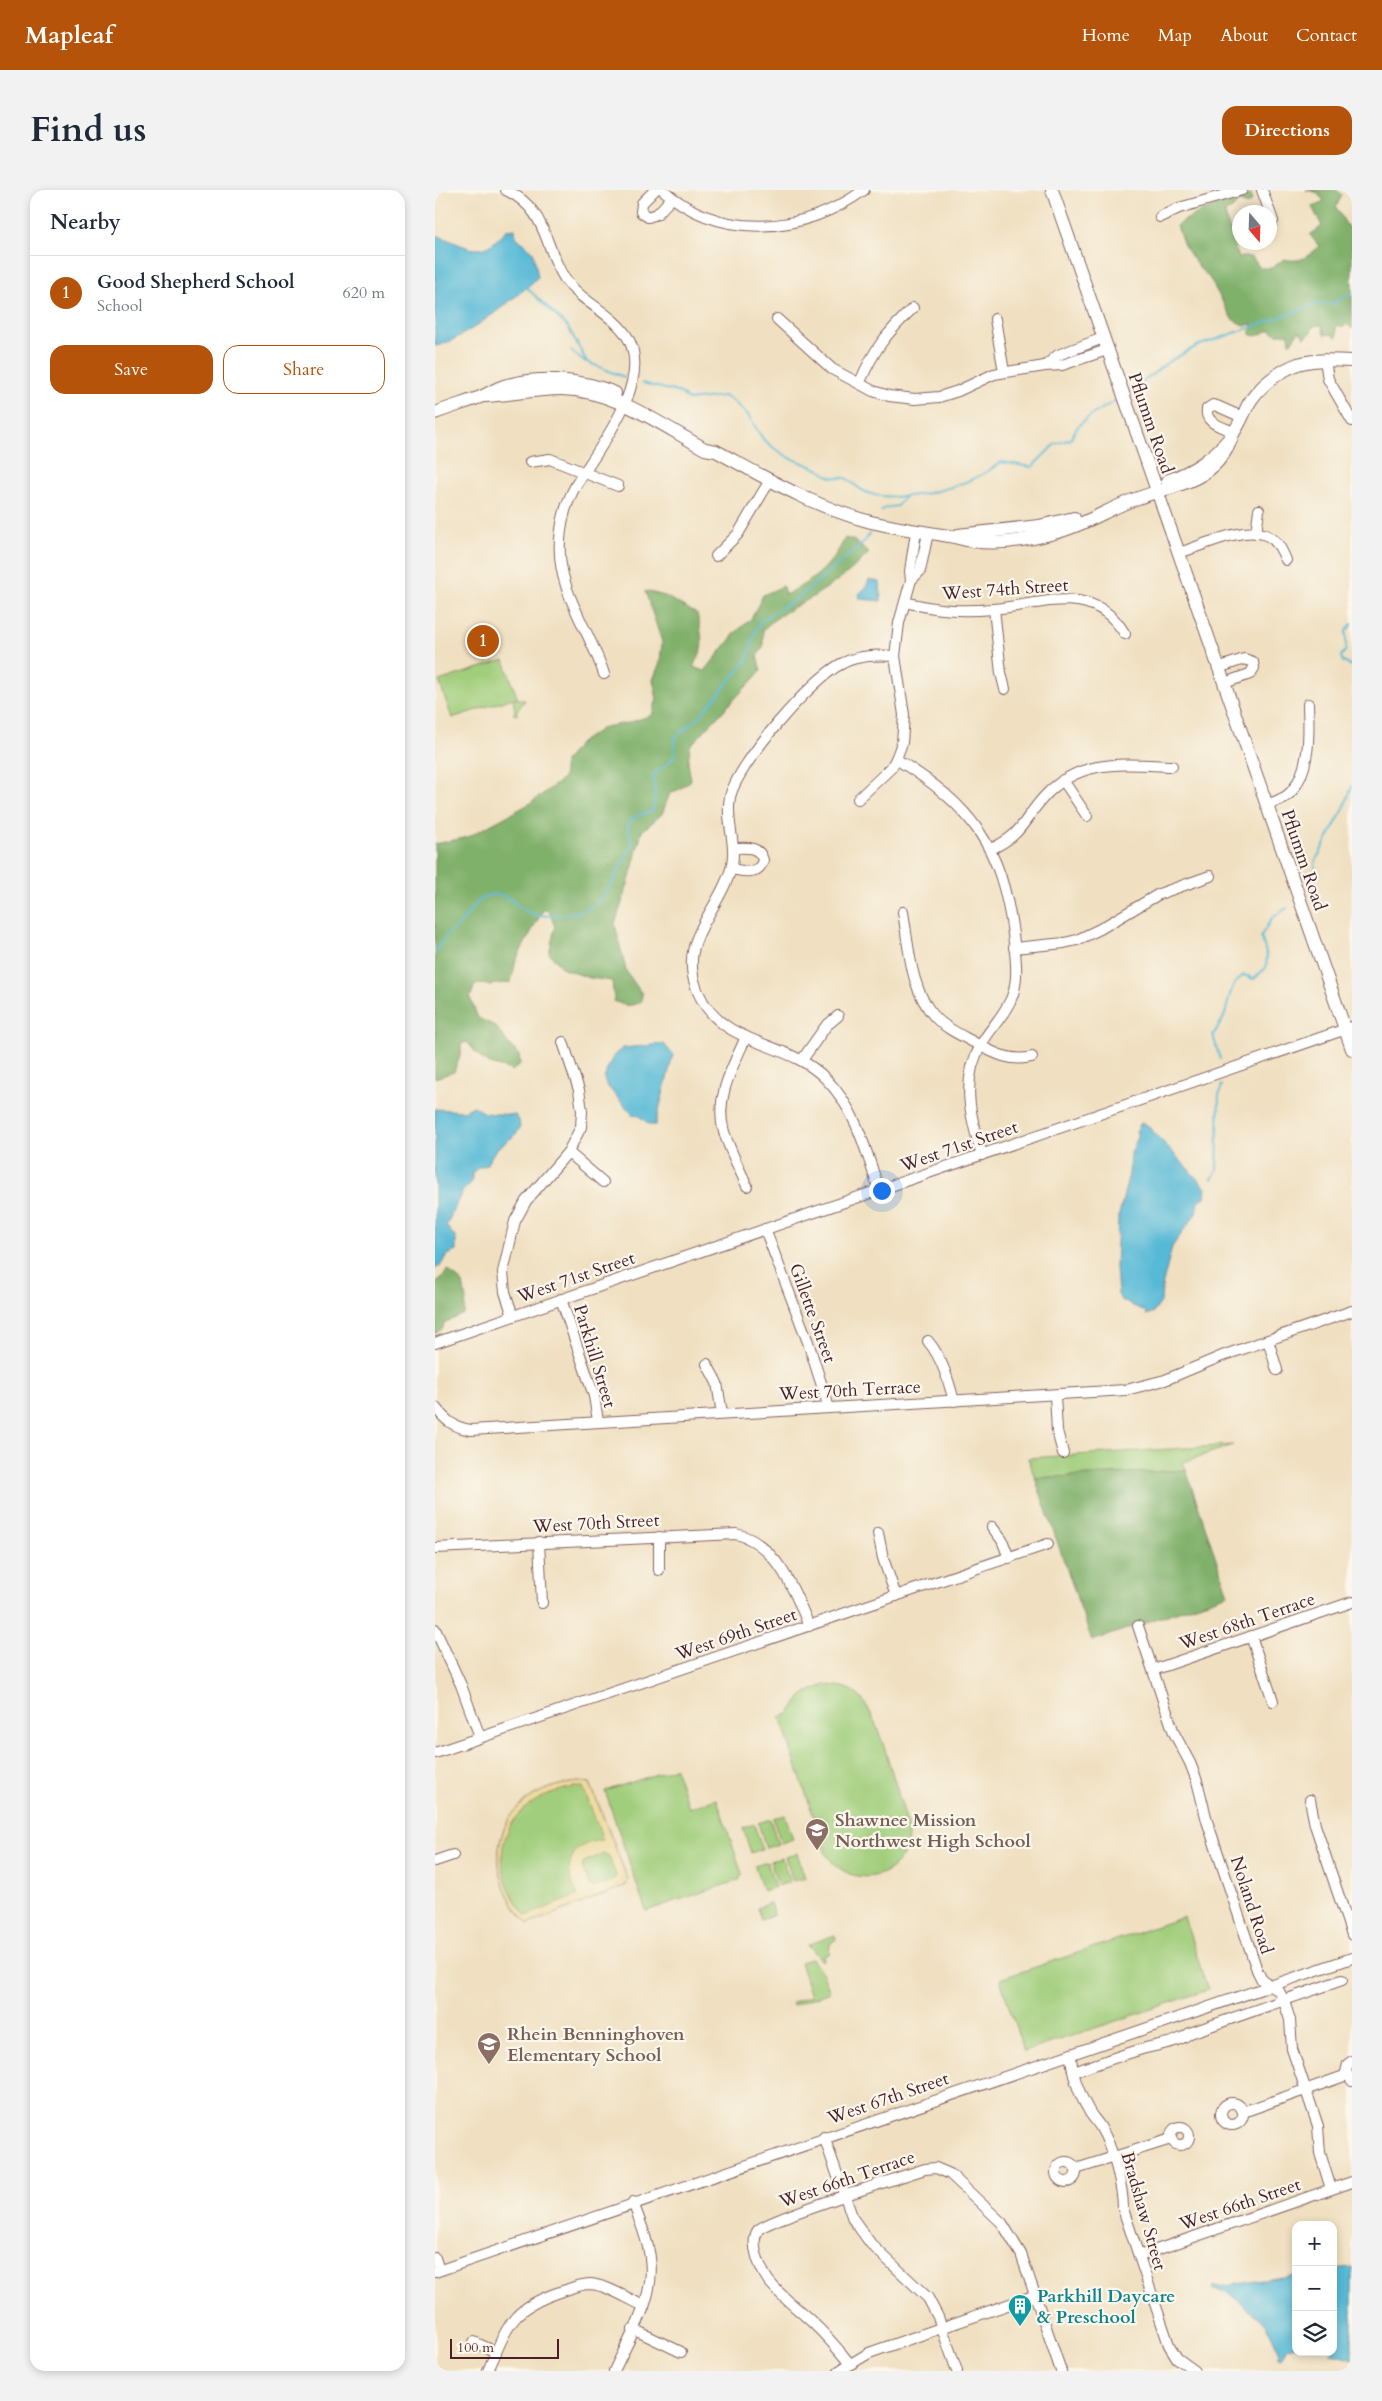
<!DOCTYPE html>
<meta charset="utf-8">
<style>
body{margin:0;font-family:Cardo,serif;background:#f2f2f3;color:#1f2937}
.controls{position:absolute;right:15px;bottom:15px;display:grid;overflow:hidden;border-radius:10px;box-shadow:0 2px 8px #0003}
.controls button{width:45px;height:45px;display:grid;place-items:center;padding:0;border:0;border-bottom:1px solid #e0e1e3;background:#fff;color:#1f2937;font:25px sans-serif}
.compass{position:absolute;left:797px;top:15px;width:45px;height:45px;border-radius:50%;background:#fff;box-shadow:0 2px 8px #0003;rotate:161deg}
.scale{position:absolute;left:15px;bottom:12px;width:109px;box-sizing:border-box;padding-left:5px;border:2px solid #4a1f2b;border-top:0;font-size:14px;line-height:18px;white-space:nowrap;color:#4a1f2b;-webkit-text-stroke:4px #fbf7ec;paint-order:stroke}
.you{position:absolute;left:446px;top:1000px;width:18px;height:18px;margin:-12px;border:4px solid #fff;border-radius:50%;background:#1a73e8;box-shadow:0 0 0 8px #1a73e833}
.badge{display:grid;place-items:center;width:32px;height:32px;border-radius:50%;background:#b45309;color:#fff;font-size:16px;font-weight:700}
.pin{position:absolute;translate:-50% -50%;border:2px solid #fff;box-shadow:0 1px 5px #0006}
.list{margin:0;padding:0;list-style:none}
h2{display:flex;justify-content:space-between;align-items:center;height:65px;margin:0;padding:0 20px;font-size:21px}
h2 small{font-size:16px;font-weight:400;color:#747a83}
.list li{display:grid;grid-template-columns:32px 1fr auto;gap:15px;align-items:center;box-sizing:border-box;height:75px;padding:0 20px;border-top:1px solid #e0e1e3}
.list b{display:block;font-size:19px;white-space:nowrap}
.list p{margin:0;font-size:16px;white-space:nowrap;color:#747a83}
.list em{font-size:16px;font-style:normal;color:#747a83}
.actions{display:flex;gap:10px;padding:15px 20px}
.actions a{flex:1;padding:11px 0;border:1px solid #b45309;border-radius:15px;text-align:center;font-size:18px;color:#b45309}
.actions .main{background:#b45309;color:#fff}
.icon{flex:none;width:28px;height:28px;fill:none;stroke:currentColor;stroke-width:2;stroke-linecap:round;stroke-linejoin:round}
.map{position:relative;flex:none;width:917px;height:2181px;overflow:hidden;border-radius:15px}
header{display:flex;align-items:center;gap:30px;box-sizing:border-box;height:70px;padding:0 25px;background:#b45309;color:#fff}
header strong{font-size:24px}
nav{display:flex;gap:28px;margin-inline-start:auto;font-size:18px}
.intro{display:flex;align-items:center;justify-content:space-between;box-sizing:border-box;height:120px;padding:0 30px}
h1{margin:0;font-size:35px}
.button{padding:12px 22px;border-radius:15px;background:#b45309;color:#fff;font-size:18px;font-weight:700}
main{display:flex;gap:30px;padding:0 30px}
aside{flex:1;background:#fff;border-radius:15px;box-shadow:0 2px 8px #0003}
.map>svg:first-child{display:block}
.green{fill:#a1ce7b;stroke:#767653}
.forest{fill:#80b16b;stroke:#65684b}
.sand{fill:#eeda9e;stroke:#9c7c64;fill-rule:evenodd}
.water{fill:#57b9d6;stroke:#506c80}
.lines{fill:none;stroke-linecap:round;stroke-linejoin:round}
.stream{stroke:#57b9d6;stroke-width:2}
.minor-casing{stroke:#846360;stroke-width:12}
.major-casing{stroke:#846360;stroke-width:14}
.minor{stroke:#fff;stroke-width:10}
.major{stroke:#fff;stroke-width:12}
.labels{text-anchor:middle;stroke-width:4.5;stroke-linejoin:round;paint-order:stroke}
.street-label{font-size:18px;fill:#4a1f2b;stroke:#fbf7ec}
.education-label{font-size:18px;font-weight:bold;fill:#785e54;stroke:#fbf7ec;text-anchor:start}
.culture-label{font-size:18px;font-weight:bold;fill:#0d838f;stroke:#fbf7ec;text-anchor:start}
</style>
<header>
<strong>Mapleaf</strong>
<nav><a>Home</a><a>Map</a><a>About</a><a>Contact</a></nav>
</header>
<div class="intro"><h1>Find us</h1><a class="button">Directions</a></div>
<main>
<aside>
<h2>Nearby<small></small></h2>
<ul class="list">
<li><span class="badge">1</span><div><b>Good Shepherd School</b><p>School</p></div><em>620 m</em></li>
</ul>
<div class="actions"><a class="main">Save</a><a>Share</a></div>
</aside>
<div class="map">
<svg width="917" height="2181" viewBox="0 0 917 2181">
<rect width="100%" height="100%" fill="#fbf7ec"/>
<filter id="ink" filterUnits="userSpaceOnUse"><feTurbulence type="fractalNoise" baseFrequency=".02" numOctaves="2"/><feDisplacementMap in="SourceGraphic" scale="10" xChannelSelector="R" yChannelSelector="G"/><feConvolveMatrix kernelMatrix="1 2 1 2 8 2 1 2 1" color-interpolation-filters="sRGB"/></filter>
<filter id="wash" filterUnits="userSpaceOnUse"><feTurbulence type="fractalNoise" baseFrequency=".0096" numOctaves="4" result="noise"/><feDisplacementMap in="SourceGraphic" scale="20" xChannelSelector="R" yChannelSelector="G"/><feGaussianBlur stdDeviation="1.12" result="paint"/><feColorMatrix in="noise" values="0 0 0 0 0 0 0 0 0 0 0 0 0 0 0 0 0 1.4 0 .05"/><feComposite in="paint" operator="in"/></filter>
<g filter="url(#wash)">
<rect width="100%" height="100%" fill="#f0e0c1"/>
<g class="green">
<path d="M 69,470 L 82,507 L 80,508 L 90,510 L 82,521 L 82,525 L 78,524 L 80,521 L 78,508 L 17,528 L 4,491 Z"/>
<path d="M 798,1255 L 748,1272 L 751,1280 L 600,1288 L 593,1268 Z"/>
<path d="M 390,1495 C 403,1495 416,1498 425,1507 C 443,1524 462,1602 471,1629 C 485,1682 421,1709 391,1664 L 345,1527 L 354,1524 L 369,1504 Z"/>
<path d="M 240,1578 L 254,1618 L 282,1609 L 307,1684 L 304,1690 L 211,1721 L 170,1601 Z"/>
<path d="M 147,1592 L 155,1593 L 193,1690 L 190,1696 L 93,1734 C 38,1675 63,1596 147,1592 Z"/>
<path d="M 350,1625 L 358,1649 L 346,1653 L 338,1628 Z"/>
<path d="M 335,1629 L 343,1654 L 331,1658 L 323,1633 Z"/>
<path d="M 319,1634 L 327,1659 L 316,1663 L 308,1638 Z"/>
<path d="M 362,1663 L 370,1688 L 358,1691 L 350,1666 Z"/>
<path d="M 347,1668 L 355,1692 L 343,1696 L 335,1671 Z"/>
<path d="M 332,1672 L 340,1697 L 328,1701 L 320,1676 Z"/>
<path d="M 335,1713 L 339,1725 L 326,1730 L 322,1718 Z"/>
<path d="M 749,1727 L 773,1800 L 589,1862 L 565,1789 Z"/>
<path d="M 400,1745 L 401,1749 L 395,1754 L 394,1764 L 388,1766 L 389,1770 L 387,1771 L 375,1756 L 373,1757 L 372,1755 Z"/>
<path d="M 377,1769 L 388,1784 L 395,1802 L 358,1815 L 357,1812 L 376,1806 L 365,1772 Z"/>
</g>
<g class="forest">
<path d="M 871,0 L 902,0 L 907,5 L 901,17 L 912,36 L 917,40 L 917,139 L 912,134 L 909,137 L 901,135 L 902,147 L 896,144 L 889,145 L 887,135 L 878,136 L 876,142 L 870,148 L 864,141 L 855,154 L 854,144 L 842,144 L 835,140 L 821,146 L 815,144 L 815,140 L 818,138 L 816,134 L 810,136 L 797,129 L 775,89 L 765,79 L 749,55 L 742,36 C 753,25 801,7 816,5 L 817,10 L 813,15 L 804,12 L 797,19 L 790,22 L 792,33 L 798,45 L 797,52 L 804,67 L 817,67 L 825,78 L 837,78 L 849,69 C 866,73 872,67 884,56 L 875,45 L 887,36 L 877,17 L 889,11 L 881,2 Z"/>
<path d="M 410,348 L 418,350 L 434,363 C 417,381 397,395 376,408 C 358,418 342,425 328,440 L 328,457 L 322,466 L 326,481 L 255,556 L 253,573 L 256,590 L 245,599 L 235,603 L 227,624 L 207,641 L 194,691 L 180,734 L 191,781 L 207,804 L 206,812 C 195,817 190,816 179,811 L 177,791 L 155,788 L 128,779 L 114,763 L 120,737 L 114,721 L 108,720 L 81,770 L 76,792 L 55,795 L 40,794 L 35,808 L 43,828 L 60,836 L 77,858 L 84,864 L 85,874 L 77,881 C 68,876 58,877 50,871 C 43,867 38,858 32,852 L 26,854 L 26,863 L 19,882 L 0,888 L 0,654 L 33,647 L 94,614 L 128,589 L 130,571 L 145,553 L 169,537 L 193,533 L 217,525 L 222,509 L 218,490 L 225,472 L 227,452 L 210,401 L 230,406 L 262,424 C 267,445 271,459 258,477 L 270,481 L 301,442 L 316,429 L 328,405 L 348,396 L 350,405 C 379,390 396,377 410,348 Z"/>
<path d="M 13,1080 L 28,1093 L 31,1110 L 29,1124 L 9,1133 L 8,1138 L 0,1144 L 0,1095 Z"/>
<path d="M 751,1280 L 793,1404 L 657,1451 L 600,1288 Z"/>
</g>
<path class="sand" d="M 147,1592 L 155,1593 L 193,1690 L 190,1696 L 93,1734 C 38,1675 63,1596 147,1592 ZM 139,1597 L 148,1597 L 168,1650 C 133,1653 127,1679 143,1705 L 91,1726 C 45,1669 68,1610 139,1597 ZM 168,1664 L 174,1667 L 181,1686 L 179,1690 L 159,1698 L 155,1696 L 147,1677 L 149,1672 Z"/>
<g class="water">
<path d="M 80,39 L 81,47 L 98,61 L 103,87 C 86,104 23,154 0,156 L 0,45 C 33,55 44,73 71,40 Z"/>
<path d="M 434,390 L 445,392 L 446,411 L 425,409 L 424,404 L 431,397 Z"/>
<path d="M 229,854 L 238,865 L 220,935 L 215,935 L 204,926 L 197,924 L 173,897 L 169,890 L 172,879 L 179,865 L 188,858 Z"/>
<path d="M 39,916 L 49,923 L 80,925 L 84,930 L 85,938 L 79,946 L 61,959 L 51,975 L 42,978 L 37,984 L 37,992 L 27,1002 L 11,1036 L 21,1048 L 21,1061 L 12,1065 L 6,1075 L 0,1079 L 0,919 L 29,921 Z"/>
<path d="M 706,933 L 711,934 L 771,998 L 770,1007 L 763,1011 L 761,1023 L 737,1057 L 727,1097 L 726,1112 L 719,1122 L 711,1125 L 711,1122 L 686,1110 L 683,1104 L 681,1077 L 683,1029 L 694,984 L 696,963 L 703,947 L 701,941 Z"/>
<path d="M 917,2077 L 917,2170 L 894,2162 L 898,2162 L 898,2079 Z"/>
<path d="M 861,2085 L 861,2156 L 852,2158 L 846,2169 L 843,2168 L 845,2163 L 831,2133 L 792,2102 L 778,2099 L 780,2095 L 783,2097 Z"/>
</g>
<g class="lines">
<g class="stream">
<path d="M 92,98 L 133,137 L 152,172 L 189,187"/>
<path d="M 136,161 L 151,172"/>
<path d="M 207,193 L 246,203 L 253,210 L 289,206 L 297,210 L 313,225 L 328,249 L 339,258 L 353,267 L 383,279 L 395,287 L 411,288 C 420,295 428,303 440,305 C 478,312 538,295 566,272 L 597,277 L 620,254 L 636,249 C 642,229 668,219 685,208"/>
<path d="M 694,203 L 733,172 L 762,156 L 871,118 L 885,113 L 898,114 L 910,105 L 917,105"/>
<path d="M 446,321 L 450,318 L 462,316 L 470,306"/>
<path d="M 917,434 L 911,441 L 911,460 L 906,466 L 908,472 L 917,476"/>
<path d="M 881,684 L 880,672 L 909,618 L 917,596"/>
<path d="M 0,762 C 4,757 7,751 11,746 C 14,742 19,740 23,736 C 33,727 38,712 52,706 C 70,698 80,717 95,723 C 110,729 150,724 162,713 C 178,698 186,672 198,654 C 197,649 193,642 193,638 C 193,627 209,623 217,622 L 220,609 L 218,584 L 233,574 L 239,566 L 241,547 L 265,526 L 312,470 L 319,445 L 326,430 L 366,406 L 428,353 L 435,344"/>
<path d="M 785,869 L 778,845 C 782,839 786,833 789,827 C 794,813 794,793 809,785 L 819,789 L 831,777 L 832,766 L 826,746 L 837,728 L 852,718"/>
<path d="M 777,989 L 782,980 L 784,905 L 787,895"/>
</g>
</g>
</g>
<g filter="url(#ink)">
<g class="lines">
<g class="minor-casing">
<g id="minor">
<path d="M 71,0 C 113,20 108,55 130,89 C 147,113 179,124 193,148 C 218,193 163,259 141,295 C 132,311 126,331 125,350 C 121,400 154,438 169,484"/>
<path d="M 220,0 L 207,13 L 206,22 L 213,27 L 222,24 L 237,8"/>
<path d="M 228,0 C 286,51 369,44 429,0"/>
<path d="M 827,0 L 838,31"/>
<path d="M 725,27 L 744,18 L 807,0"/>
<path d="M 342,129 L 397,179 L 438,201 L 454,206 L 480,209 L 504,207 L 523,201 L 559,184 L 610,176 L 627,175 L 672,160"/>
<path d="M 560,129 L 569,182"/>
<path d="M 890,170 L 893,189 L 917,231"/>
<path d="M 610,176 L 623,165 L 668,148"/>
<path d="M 425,192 C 439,159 452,143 478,118"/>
<path d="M 799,242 C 788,237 769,233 772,219 L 778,215 L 782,216 L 807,227"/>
<path d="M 95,272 L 115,269 L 183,296"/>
<path d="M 821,343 L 824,320"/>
<path d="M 744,363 C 766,356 811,334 833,346 C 843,351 847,361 851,370"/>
<path d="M 281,366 L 303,344 L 335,290"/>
<path d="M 476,390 L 485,381 L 493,343"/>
<path d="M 470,412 C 501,420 525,422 558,419 C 607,415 658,391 690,444"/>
<path d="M 559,419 L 566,483 L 570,499"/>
<path d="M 783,478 L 809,469 L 818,472 L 819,478 L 815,484 L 789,493"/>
<path d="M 461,569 C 537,616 566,655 578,744 C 580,763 584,785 578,804 C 572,823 555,838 546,855 C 525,891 536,929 547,965"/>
<path d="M 628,590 L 652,626"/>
<path d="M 423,609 L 456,578 L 461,569 L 467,553 L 469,525 L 460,466 L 464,433 L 476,390 L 475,381 L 481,342"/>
<path d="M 831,615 C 840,612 850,609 856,602 C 876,579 874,542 873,514"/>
<path d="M 556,659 C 589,643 586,633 608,608 C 644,568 687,574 737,576"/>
<path d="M 296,679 C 309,681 324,686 328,670 C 324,655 310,658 298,658"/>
<path d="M 468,722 C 474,757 475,800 500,827 C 511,839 528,846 542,854 C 560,864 577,872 597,867"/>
<path d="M 579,758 L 629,753 L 642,750 L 665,739 L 724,704 L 775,686"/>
<path d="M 311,847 C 298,876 279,909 289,942 C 295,961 304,978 312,996"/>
<path d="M 367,870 L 391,836 L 403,826"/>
<path d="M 133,962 L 168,992"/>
<path d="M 444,1000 C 431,961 421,919 391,889 C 352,849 287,858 263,802 C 241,751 283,723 296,679 C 303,655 290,631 295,607 C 302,575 377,487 408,473 C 424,465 442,465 460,466"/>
<path d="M 330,1039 L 373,1152 L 394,1218"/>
<path d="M 126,1109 L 159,1206 L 163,1231"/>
<path d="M 78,1126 L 70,1102 L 68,1082 L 80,1031 L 91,1011 L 133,962 L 146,937 L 147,921 L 144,900 L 128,852"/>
<path d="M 833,1150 L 842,1180"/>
<path d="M 493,1151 C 507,1168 513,1189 519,1211"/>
<path d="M 0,1153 L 917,837"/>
<path d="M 272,1174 L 282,1193 L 287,1224"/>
<path d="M 620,1205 L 622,1241 L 628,1263"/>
<path d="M 0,1217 C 11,1231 18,1237 36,1240 L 691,1200 L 730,1190 L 787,1166 L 917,1121"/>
<path d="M 557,1337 L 567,1350 L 574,1368"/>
<path d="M 443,1343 L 448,1368 L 461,1406"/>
<path d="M 224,1347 L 224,1380"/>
<path d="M 104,1352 L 107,1413"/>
<path d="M 0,1358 L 301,1344 C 341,1353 360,1401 374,1436"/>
<path d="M 703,1436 L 739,1543 L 755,1573 L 762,1591 L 772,1631 L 822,1780 L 827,1790 L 844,1801 L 849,1811 L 855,1830 L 857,1859 L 883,1936 L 885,1963 L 896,1999"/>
<path d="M 0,1439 L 26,1495 L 45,1547"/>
<path d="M 816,1446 L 838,1511"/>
<path d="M 718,1480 L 917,1412"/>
<path d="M 0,1563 L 613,1354"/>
<path d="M 875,1610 L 880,1635 L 917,1745"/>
<path d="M 0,1671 L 18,1665"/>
<path d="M 636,1864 C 636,1882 644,1904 653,1919 C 656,1926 662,1931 666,1938 C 678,1959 688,1995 688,2019 L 734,2155 L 742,2168 L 760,2181"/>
<path d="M 917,1871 L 913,1874 L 911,1882 L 917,1891"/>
<path d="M 639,1882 C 661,1874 684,1866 707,1859 C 723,1854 741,1854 755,1843 L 907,1790"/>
<circle cx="797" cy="1924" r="11"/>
<path d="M 808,1922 L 912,1885"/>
<circle cx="745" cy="1946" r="9"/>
<path d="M 389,1947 L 418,2029 L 436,2054 L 493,2108 L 503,2127 L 522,2181"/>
<circle cx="631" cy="1982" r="10"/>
<path d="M 641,1979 L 736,1949"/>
<path d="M 704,2066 L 917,1992"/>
<path d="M 0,2068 L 4,2080"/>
<path d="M 0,2082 L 917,1768"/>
<path d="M 198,2139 L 246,2162"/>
<path d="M 39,2152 L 61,2162"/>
<path d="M 415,2174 C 403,2159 391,2145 377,2132 C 362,2118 345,2106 333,2090 C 325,2078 314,2053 323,2040 C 329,2031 468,1986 490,1979 L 501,1978 L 515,1984 L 567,2033 L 586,2064 L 626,2181"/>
<path d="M 53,2181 C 72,2137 76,2118 125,2102 C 134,2099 145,2094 155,2094 C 172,2095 193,2109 209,2116"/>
<path d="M 179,2181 C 195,2146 221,2108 215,2068 C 213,2049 204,2030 198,2012"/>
<path d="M 404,2181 L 434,2163 L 601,2105"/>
</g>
</g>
<g class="major-casing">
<g id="major">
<path d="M 617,0 L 917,859"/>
<path d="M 49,206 C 75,205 100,199 126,199 C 179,200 225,234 270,259 L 281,261 C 331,288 381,318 436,332 C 462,338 488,342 514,346 C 522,347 529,350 537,351 C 563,355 594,350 619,343 C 649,336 674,318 703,308 C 743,294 783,291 798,244"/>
<path d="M 0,223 C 16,217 32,212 48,206 C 55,203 62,198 69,196 C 104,185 146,189 180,203"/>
<path d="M 732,291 C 759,281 779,268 797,245 C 804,236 808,225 813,215 C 823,197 844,181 863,174 C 880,169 899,170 917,171"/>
<path d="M 523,345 L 604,336 L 639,328"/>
</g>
</g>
<use href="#minor" class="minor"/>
<use href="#major" class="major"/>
</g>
</g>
<defs>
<g id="school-pin" transform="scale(1.25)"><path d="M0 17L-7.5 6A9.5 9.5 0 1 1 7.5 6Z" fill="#8d6e63" stroke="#fbf7ec"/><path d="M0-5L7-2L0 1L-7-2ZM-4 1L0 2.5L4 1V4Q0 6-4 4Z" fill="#fff"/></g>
<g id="building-pin" transform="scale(1.25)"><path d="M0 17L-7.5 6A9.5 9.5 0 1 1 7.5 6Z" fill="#0f9aa8" stroke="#fbf7ec"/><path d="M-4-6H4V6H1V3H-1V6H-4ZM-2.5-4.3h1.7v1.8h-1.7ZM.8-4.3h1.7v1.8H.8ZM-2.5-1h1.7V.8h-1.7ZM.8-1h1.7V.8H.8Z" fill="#fff"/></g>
</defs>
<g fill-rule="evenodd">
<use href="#school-pin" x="382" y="1640"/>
<use href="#school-pin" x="54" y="1854"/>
<use href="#building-pin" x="585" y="2116"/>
</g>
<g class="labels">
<g class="street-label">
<text transform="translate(716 233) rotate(71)" y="6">Pflumm Road</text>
<text transform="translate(570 399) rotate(-4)" y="6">West 74th Street</text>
<text transform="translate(869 670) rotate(71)" y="6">Pflumm Road</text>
<text transform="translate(524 956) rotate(-19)" y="6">West 71st Street</text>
<text transform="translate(141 1087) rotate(-19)" y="6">West 71st Street</text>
<text transform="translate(378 1123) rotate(70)" y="6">Gillette Street</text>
<text transform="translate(160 1166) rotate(73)" y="6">Parkhill Street</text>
<text transform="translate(415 1200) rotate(-3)" y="6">West 70th Terrace</text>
<text transform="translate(161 1333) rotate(-3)" y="6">West 70th Street</text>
<text transform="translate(812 1431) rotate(-19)" y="6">West 68th Terrace</text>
<text transform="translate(301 1444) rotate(-19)" y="6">West 69th Street</text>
<text transform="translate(817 1715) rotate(72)" y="6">Noland Road</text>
<text transform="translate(453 1908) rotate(-19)" y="6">West 67th Street</text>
<text transform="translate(412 1989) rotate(-19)" y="6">West 66th Terrace</text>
<text transform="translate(805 2014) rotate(-19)" y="6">West 66th Street</text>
<text transform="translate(709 2021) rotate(74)" y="6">Bradshaw Street</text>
</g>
<g class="education-label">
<text x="400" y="1636">Shawnee Mission<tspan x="400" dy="21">Northwest High School</tspan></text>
<text x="72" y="1850">Rhein Benninghoven<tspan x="72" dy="21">Elementary School</tspan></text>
</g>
<g class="culture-label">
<text x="602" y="2112">Parkhill Daycare<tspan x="602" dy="21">&amp; Preschool</tspan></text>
</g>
</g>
</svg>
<div class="controls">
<button>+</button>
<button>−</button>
<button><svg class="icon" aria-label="layers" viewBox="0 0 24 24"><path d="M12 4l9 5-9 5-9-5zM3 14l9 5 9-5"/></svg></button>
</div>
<svg class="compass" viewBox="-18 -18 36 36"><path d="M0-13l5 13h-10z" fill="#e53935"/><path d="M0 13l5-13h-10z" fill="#747a83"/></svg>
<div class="scale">100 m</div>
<div class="you"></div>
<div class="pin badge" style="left:48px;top:451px">1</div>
</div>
</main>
